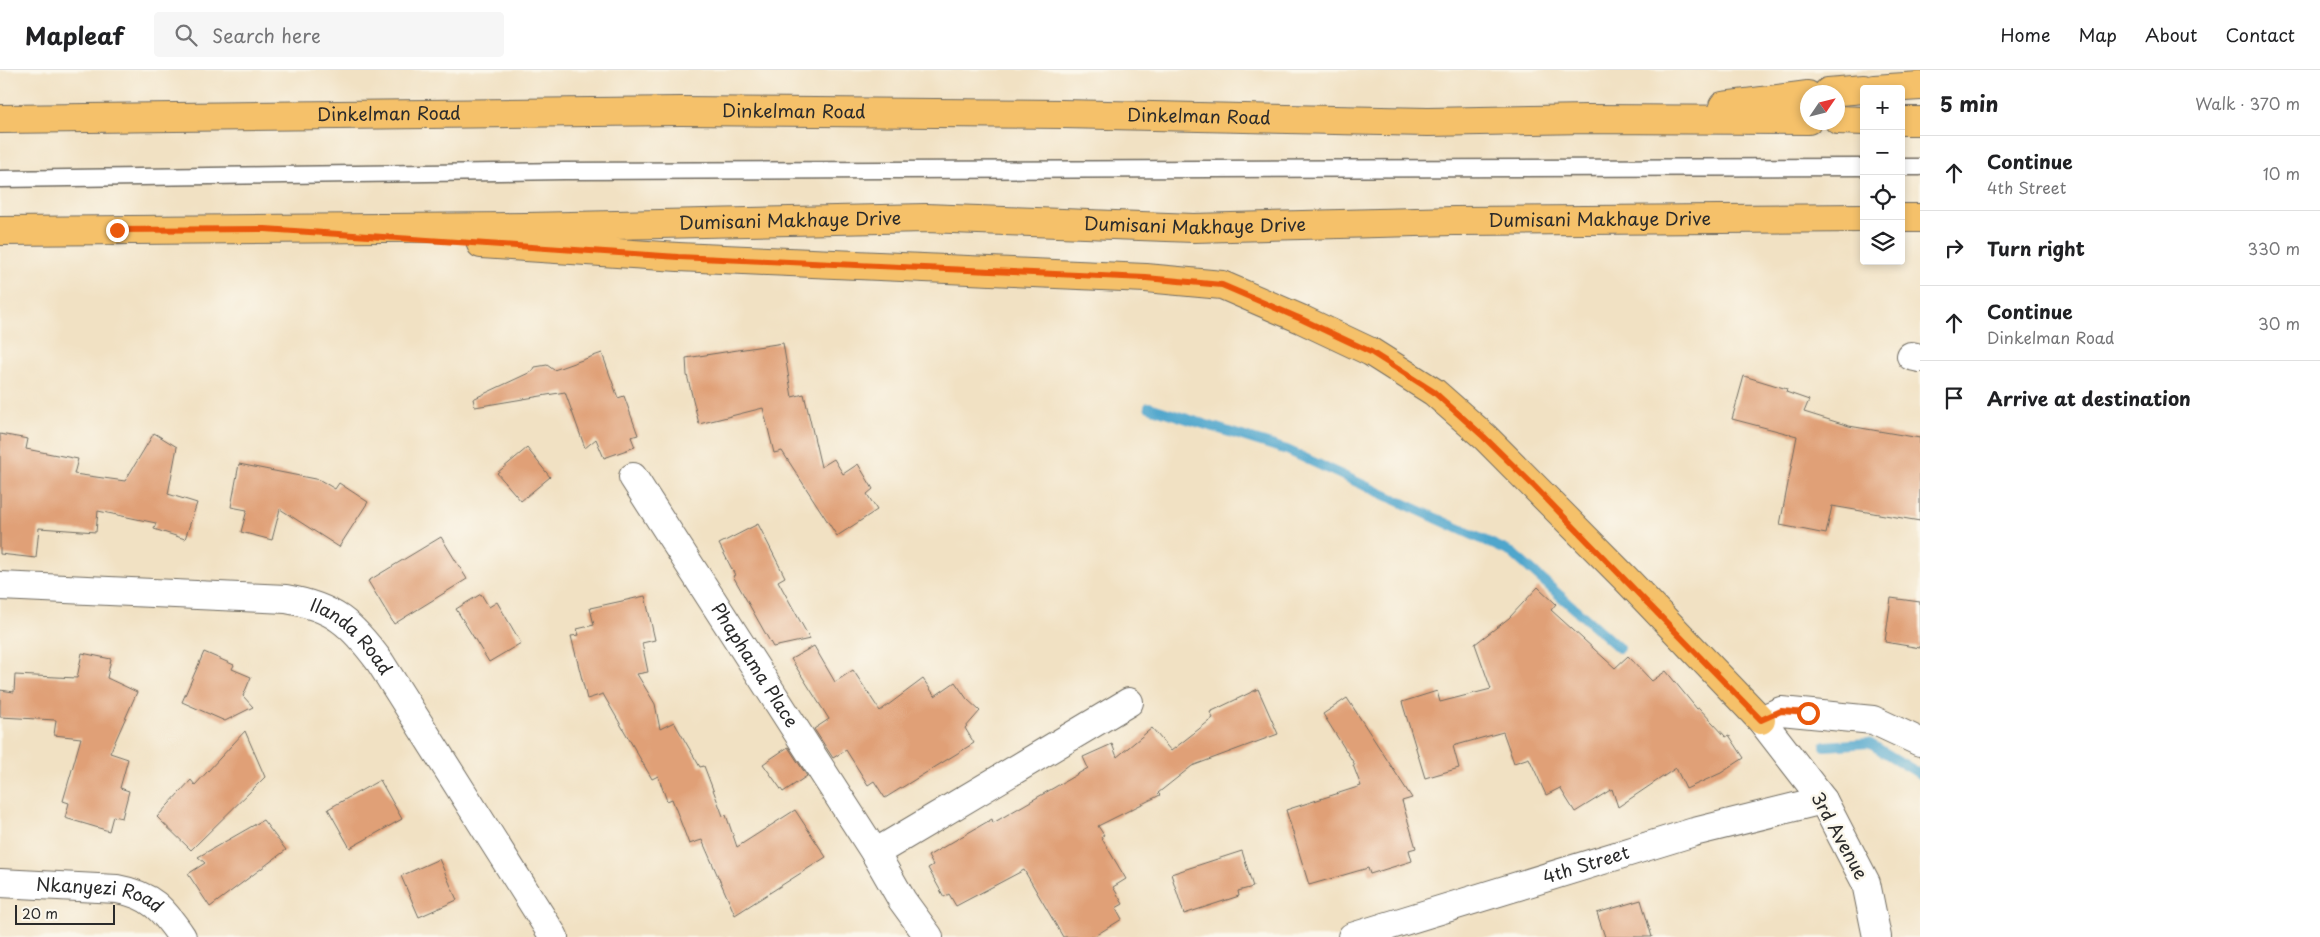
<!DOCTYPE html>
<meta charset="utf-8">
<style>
body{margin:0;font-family:"Playpen Sans",sans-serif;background:#f6f6f6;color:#202124}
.controls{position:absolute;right:15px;top:15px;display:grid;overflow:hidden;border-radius:5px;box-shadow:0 2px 8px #0003}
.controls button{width:45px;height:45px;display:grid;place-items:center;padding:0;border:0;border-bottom:1px solid #e0e0e0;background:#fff;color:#202124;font:25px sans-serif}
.compass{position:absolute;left:1800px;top:15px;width:45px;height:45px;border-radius:50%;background:#fff;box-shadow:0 2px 8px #0003;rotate:55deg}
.scale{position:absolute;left:15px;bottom:12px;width:100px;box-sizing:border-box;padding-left:5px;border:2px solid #2b2b2b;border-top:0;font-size:14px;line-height:18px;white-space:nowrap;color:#2b2b2b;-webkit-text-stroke:4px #fbf7ec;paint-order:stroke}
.stop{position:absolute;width:15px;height:15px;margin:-11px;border:4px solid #ea580c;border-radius:50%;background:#fff}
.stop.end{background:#ea580c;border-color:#fff;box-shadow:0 1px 5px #0008}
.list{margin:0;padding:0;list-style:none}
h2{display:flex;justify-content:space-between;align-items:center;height:65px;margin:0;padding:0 20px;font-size:21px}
h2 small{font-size:16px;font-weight:400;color:#757577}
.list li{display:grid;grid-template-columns:32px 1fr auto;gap:15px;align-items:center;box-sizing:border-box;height:75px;padding:0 20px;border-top:1px solid #e0e0e0}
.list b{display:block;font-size:19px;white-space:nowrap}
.list p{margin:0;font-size:16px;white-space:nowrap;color:#757577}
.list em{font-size:16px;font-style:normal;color:#757577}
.icon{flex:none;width:28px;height:28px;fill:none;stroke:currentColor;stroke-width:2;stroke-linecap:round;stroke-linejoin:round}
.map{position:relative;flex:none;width:1920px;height:867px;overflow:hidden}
header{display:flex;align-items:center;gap:30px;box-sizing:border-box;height:70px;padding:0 25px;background:#fff;border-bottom:1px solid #e0e0e0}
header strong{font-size:24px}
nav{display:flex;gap:28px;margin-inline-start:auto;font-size:18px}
.search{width:350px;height:45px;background:#f6f6f6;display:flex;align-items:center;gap:12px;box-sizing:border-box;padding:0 18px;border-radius:5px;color:#757577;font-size:19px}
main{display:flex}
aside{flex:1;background:#fff}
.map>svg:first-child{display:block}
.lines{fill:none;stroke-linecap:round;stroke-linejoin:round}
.stream{stroke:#4fa6cc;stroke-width:10}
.building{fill:#e0a077}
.lane-casing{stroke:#706b60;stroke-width:19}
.street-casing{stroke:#706b60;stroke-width:30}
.primary-casing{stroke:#706b60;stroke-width:30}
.lane{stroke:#fff;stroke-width:16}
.street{stroke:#fff;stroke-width:28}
.primary{stroke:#f5c16b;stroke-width:28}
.route{stroke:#ea580c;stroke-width:6}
.labels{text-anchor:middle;stroke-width:5;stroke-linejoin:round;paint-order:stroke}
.street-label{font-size:18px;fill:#2b2b2b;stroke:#fbf7ec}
</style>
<header>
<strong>Mapleaf</strong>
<div class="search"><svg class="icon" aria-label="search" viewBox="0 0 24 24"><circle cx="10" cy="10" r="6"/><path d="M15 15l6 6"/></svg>Search here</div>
<nav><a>Home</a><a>Map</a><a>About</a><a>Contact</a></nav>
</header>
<main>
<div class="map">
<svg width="1920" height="867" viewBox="0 0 1920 867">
<rect width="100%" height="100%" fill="#fbf7ec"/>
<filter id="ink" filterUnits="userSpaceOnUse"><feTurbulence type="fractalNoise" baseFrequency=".02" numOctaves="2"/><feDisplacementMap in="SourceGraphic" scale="10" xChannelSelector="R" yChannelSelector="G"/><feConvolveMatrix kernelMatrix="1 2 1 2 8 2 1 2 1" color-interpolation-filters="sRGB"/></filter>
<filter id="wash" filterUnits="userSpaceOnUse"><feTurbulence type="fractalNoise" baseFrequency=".0096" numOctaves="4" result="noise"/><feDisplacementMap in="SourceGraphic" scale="20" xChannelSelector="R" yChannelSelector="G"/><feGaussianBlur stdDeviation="1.12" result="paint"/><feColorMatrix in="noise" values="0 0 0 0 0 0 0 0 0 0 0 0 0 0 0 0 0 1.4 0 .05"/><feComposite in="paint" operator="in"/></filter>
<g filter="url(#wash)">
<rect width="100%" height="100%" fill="#f1e1c3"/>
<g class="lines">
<g class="stream">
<path d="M 1149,337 L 1287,380 L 1512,483 L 1619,578"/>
<path d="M 1825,676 L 1869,673 L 1920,704"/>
</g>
</g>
<g id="blocks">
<g class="building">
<path d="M 783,273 L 792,327 L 804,324 L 821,397 L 834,389 L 843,404 L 858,394 L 873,419 L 867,424 L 877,440 L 837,466 L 782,381 L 774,383 L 763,338 L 699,354 L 687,305 L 686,288 Z"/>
<path d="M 602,283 L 618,328 L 624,326 L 638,365 L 631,367 L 635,377 L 604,388 L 596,369 L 585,378 L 565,322 L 475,337 L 473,329 L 533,301 L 535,297 L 547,295 L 554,300 Z"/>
<path d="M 1744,306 L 1787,319 L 1786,322 L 1809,330 L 1804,342 L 1849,356 L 1920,368 L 1920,451 L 1832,436 L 1826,464 L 1780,455 L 1797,366 L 1732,349 Z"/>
<path d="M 154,363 L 177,377 L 168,424 L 197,433 L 185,469 L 154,459 L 156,453 L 98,441 L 96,462 L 39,458 L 36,488 L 0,484 L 0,364 L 28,369 L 26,379 L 78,389 L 74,404 L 125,411 Z"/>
<path d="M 527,378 L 550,407 L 521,431 L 497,403 Z"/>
<path d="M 239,394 L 320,410 L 335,419 L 339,413 L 368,432 L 339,477 L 280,439 L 272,470 L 241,462 L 247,440 L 231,437 Z"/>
<path d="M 758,454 L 785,507 L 778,511 L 810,569 L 773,577 L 733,506 L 735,505 L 719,474 Z"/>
<path d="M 441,467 L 467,509 L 394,554 L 368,511 Z"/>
<path d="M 1538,517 L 1556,534 L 1551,540 L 1615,598 L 1628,586 L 1652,611 L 1666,601 L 1697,639 L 1699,638 L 1726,667 L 1729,665 L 1744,688 L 1721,703 L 1686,719 L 1676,698 L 1618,737 L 1612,719 L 1575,742 L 1560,718 L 1546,725 L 1529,688 L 1514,693 L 1503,662 L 1453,676 L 1459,698 L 1425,708 L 1402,632 L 1437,621 L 1440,632 L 1491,619 L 1475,574 L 1509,548 Z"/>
<path d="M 481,524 L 489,537 L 497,532 L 521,573 L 489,592 L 456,539 Z"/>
<path d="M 645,526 L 655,570 L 642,573 L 648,602 L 637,604 L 655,634 L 660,659 L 674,652 L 700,697 L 704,696 L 723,746 L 726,745 L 737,777 L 795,740 L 826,787 L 735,845 L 702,770 L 689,774 L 672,729 L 667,731 L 658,706 L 652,709 L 603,624 L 587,629 L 571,566 L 579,565 L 577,559 L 594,555 L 590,538 Z"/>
<path d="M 1891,528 L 1920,532 L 1920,578 L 1885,572 Z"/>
<path d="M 814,576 L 835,612 L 853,600 L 880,641 L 923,609 L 935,626 L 955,612 L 967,629 L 980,641 L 965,658 L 974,673 L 885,728 L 874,711 L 868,715 L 846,680 L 833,688 L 814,659 L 829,649 L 791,589 Z"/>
<path d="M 204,582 L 234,595 L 232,599 L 251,607 L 243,626 L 253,637 L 225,651 L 182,632 Z"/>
<path d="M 82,583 L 111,589 L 107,608 L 137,622 L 110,683 L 128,689 L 120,718 L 129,721 L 122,748 L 113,746 L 109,761 L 65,748 L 69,733 L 63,731 L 81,668 L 54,665 L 56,650 L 0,647 L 0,620 L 14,622 L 15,605 L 77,608 Z"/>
<path d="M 1258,619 L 1278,664 L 1192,696 L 1158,723 L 1160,725 L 1098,756 L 1104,765 L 1101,767 L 1126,809 L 1113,817 L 1123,834 L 1116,838 L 1122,849 L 1093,867 L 1063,867 L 1024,800 L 956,836 L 949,824 L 944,827 L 928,798 L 933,795 L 928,786 L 992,749 L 993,753 L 1088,698 L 1083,687 L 1112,674 L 1117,687 L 1152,658 L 1171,681 L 1213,648 L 1210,642 Z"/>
<path d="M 1347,628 L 1412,728 L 1402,731 L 1416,778 L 1409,780 L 1412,791 L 1370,804 L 1368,798 L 1309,815 L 1286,740 L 1361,716 L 1353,695 L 1355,695 L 1323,644 Z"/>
<path d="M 245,661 L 265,707 L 191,780 L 157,747 L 191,710 L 195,715 Z"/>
<path d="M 788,677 L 807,706 L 783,722 L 763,694 Z"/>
<path d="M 380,710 L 402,749 L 350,778 L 328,739 Z"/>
<path d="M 263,750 L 286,780 L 210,837 L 188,804 L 205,793 L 198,787 Z"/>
<path d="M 1242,781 L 1253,817 L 1238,821 L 1239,826 L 1184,844 L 1171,804 Z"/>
<path d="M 439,789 L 457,830 L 419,847 L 401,806 Z"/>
<path d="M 1641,830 L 1652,867 L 1605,867 L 1597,843 Z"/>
</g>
</g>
</g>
<g filter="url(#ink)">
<use href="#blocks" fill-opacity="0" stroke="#706b60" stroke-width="1"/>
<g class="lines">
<g class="lane-casing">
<g id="lane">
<path d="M 1901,97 L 1920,97"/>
<path d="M 0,109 L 564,101 L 1864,97"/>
</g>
</g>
<g class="street-casing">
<g id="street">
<path d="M 1911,286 L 1920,288"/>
<path id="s1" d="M 633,407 L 875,783 L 902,830 L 929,867"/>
<path id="s2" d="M 0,516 L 286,529 C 334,537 352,554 380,592 L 554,867"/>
<path d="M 875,783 L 1129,632"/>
<path id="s3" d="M 0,813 L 117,819 C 151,825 163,839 182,867"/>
<path id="s4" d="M 1352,867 L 1694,762 L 1823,730"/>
<path d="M 1877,867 L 1866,813 L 1823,730 L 1761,650 L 1781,641 L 1873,650 L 1920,672"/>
</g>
</g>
<g class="primary-casing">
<g id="primary">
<path d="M 1874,19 L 1920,16"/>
<path d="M 1828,22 L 1864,19"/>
<path d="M 1723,36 L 1808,25"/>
<path id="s5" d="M 0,49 L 681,41 L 1062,44 L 1428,52 L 1588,49 L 1808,50"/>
<path d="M 1838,50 L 1864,51"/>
<path d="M 1901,51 L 1920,51"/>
<path d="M 1901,148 L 1920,148"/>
<path id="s6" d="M 0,161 L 527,157 L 926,148 L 1194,158 L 1454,151 L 1864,148"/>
<path d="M 481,174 L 678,187 L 1146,208 L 1222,215 L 1301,249 L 1371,282 L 1434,322 L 1485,367 L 1625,508 L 1761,650"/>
</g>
</g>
<use href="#lane" class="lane"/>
<use href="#street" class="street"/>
<use href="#primary" class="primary"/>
</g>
</g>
<g class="lines" filter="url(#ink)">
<path class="route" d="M 117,160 L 265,159 L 678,187 L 1146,208 L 1222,215 L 1301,249 L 1371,282 L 1434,322 L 1484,367 L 1533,415 L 1761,650 L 1781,641 L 1808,643"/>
</g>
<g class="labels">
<g class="street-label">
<text dy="6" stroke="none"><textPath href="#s5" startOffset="794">Dinkelman Road</textPath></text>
<text dy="6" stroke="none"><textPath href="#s5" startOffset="389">Dinkelman Road</textPath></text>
<text dy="6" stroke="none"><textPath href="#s5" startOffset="1199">Dinkelman Road</textPath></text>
<text dy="6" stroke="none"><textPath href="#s6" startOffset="1600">Dumisani Makhaye Drive</textPath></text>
<text dy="6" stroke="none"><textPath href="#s6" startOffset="790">Dumisani Makhaye Drive</textPath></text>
<text dy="6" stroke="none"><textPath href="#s6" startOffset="1195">Dumisani Makhaye Drive</textPath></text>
<text dy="6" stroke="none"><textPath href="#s2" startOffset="364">Ilanda Road</textPath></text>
<text dy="6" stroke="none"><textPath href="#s1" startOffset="224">Phaphama Place</textPath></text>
<text transform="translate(1839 766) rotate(61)" y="6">3rd Avenue</text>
<text dy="6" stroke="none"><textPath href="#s4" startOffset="245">4th Street</textPath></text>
<text dy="6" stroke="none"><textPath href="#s3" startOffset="101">Nkanyezi Road</textPath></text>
</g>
</g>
</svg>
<div class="controls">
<button>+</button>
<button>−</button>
<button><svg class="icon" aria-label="locate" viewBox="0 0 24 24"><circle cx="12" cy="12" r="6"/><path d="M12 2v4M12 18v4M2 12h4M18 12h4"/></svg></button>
<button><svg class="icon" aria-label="layers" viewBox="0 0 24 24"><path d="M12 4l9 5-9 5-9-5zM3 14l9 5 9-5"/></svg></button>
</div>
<svg class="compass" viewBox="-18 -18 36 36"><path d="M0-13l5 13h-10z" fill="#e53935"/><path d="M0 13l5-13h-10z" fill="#757577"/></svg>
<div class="scale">20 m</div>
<div class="stop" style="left:1808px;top:643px"></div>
<div class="stop end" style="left:117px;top:160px"></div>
</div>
<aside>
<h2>5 min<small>Walk · 370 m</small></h2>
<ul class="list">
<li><svg class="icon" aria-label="ahead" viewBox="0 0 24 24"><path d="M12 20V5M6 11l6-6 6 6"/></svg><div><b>Continue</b><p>4th Street</p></div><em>10 m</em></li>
<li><svg class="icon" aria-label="right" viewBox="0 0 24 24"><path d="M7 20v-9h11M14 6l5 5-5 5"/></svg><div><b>Turn right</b></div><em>330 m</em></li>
<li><svg class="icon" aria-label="ahead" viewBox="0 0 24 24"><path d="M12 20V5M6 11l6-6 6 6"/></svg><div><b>Continue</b><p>Dinkelman Road</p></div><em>30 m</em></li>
<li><svg class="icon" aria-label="arrive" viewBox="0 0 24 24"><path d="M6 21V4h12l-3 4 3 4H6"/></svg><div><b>Arrive at destination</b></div></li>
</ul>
</aside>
</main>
